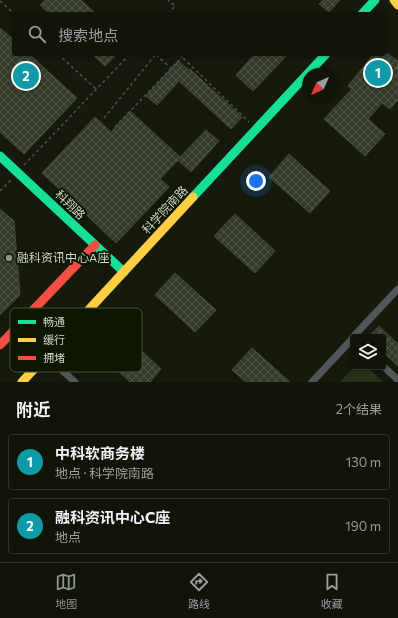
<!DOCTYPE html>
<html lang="zh">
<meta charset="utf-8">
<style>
body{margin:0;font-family:Commissioner,"Noto Sans SC",sans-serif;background:#1e2117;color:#f1f3f6}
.controls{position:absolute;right:12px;bottom:12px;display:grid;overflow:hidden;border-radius:4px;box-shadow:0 1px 3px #0004}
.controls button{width:36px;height:36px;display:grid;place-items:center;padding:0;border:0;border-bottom:1px solid #30332a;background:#101409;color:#f1f3f6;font:20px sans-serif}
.compass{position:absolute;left:302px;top:68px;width:36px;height:36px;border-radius:50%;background:#101409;box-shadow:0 1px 3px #0004;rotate:225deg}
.you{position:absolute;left:256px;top:181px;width:14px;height:14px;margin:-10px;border:3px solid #fff;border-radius:50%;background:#1a73e8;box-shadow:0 0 0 6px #1a73e833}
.badge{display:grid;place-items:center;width:26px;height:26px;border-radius:50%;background:#8e9585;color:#fff;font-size:13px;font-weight:700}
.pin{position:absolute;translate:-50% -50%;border:2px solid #fff;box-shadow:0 1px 4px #0006}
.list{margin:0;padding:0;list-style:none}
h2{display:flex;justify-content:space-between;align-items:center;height:52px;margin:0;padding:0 16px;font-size:17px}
h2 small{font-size:13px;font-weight:400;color:#9c9e9c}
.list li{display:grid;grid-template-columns:26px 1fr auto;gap:12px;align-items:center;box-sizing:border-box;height:56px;margin:0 8px 8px;padding:0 8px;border:1px solid #30332a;border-radius:4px}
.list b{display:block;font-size:15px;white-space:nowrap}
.list p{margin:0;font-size:13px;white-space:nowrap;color:#9c9e9c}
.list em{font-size:13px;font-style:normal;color:#9c9e9c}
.icon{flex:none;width:22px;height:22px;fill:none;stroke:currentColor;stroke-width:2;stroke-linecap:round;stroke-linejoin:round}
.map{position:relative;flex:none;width:398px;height:382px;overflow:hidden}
.search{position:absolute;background:#101409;box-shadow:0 1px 3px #0004;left:12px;right:12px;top:12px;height:44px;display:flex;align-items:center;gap:10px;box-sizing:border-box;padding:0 14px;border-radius:4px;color:#9c9e9c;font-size:15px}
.sheet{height:180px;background:#101409}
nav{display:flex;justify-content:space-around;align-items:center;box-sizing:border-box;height:56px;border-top:1px solid #30332a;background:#101409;font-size:11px;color:#9c9e9c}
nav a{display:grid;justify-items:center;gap:2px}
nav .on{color:#8e9585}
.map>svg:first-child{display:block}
.grass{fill:#273118}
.building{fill:url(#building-cross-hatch);stroke:#42473b}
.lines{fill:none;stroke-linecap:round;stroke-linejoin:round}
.path{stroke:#4e5352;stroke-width:1.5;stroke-dasharray:3 3;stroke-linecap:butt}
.street{stroke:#505659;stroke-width:7}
.fast{stroke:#16e098;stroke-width:9}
.slow{stroke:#ffcf43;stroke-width:9}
.jam{stroke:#f24e42;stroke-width:9}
.poi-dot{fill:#8e9585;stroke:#0d1600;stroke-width:1.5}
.labels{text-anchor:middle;stroke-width:4;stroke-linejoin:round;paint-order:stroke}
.street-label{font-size:12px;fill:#cfd7c6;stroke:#0d1600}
.poi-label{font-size:12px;fill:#cfd7c6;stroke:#0d1600;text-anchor:start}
.key{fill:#0d1600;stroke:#47503b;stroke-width:1}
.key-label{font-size:11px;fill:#cfd7c6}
</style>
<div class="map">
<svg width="398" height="382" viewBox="0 0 398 382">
<defs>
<pattern id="building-cross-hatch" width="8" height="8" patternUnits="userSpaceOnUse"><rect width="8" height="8" fill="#353b2a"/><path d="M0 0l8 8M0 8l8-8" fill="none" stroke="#515747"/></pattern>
</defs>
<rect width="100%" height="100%" fill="#151a0c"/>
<path class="grass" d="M 354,367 L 367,367 L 383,382 L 340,382 Z"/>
<g class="building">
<path d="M 45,0 L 81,0 L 96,14 L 49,14 L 40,5 Z"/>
<path d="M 323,0 L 340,0 L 329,12 L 319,4 Z"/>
<path d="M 0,28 L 14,40 L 14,54 L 29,54 L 77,98 L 24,154 L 0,132 Z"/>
<path d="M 92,54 L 117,54 L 105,66 Z"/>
<path d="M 255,54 L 288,54 L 253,91 L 236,75 Z"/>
<path d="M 377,54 L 388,54 L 398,61 L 398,100 L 390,109 L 382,103 L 368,119 L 385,134 L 365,156 L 324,119 L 352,89 L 348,86 L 371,57 Z"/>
<path d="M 178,61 L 189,70 L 190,69 L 242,117 L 231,129 L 179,81 L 157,105 L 146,96 Z"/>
<path d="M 130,111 L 180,157 L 206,130 L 219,141 L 191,172 L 178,160 L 160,179 L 169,187 L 116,243 L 42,173 L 95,117 L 111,132 Z"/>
<path d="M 289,154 L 330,191 L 310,213 L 269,177 Z"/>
<path d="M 0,209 L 14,221 L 20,295 L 0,315 Z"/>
<path d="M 235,214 L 275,251 L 255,273 L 214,236 Z"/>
<path d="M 175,273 L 216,310 L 195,332 L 155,295 Z"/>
<path d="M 379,326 L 398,344 L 398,366 L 383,352 L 383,337 L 368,337 Z"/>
<path d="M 121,332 L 161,369 L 150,382 L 130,382 L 100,354 Z"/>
<path d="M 252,348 L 290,382 L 246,382 L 232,370 Z"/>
</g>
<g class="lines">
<g class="path">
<path d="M 0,1 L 14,14"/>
<path d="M 168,14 L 175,6 L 168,0"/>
<path d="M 58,54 L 96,89"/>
<path d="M 179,54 L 249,122"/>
<path d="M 156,55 L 171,68"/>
<path d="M 104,118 L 156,54"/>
<path d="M 115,127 L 182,57"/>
<path d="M 24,165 L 130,54"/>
<path d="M 0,191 L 11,180"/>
<path d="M 44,310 L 61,325"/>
</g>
<g class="street">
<path d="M 353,337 L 398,289"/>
<path d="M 46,356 L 75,382"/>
<path d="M 383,366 L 398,380"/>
<path d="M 312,382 L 353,338"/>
</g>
<g class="fast">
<path d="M 362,14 L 375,0"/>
<path d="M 0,156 L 124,272"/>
<path d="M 193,197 L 326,54"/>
</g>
<g class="slow">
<path d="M 394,0 L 398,5"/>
<path d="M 22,382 L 193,197"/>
</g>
<path class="jam" d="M 0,345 L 95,245"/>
</g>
<circle class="poi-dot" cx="9" cy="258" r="4"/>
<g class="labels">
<g class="street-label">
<text transform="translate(70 205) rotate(44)" y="4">科翔路</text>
<text transform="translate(165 210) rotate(-47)" y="4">科学院南路</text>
</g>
<g class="poi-label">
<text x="17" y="262">融科资讯中心A座</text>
</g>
</g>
<rect x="10" y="308" width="132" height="64" rx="6" class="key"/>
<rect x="18" y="320" width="18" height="4" fill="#16e098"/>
<rect x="18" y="338" width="18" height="4" fill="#ffcf43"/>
<rect x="18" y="356" width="18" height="4" fill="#f24e42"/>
<g class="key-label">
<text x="43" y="326">畅通</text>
<text x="43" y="344">缓行</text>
<text x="43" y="362">拥堵</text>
</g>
</svg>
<div class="controls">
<button><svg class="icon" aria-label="layers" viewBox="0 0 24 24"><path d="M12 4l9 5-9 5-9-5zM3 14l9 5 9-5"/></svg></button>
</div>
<svg class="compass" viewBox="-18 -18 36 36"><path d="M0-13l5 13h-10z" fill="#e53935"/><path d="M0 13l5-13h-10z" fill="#9c9e9c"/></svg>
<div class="you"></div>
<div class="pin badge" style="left:378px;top:73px;background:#0f9aa8">1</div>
<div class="pin badge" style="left:26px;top:76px;background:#0f9aa8">2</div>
<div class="search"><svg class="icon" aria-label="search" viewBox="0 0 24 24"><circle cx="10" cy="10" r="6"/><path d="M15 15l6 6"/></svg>搜索地点</div>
</div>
<section class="sheet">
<h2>附近<small>2个结果</small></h2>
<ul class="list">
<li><span class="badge" style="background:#0f9aa8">1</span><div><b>中科软商务楼</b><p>地点 · 科学院南路</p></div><em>130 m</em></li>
<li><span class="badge" style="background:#0f9aa8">2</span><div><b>融科资讯中心C座</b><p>地点</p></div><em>190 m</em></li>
</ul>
</section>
<nav>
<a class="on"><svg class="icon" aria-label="map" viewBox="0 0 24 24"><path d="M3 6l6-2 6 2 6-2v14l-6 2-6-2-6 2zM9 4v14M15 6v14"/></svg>地图</a>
<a><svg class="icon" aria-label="directions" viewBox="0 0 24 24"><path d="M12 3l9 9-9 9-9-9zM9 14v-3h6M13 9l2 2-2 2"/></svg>路线</a>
<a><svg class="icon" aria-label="saved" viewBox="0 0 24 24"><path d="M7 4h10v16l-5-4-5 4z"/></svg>收藏</a>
</nav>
